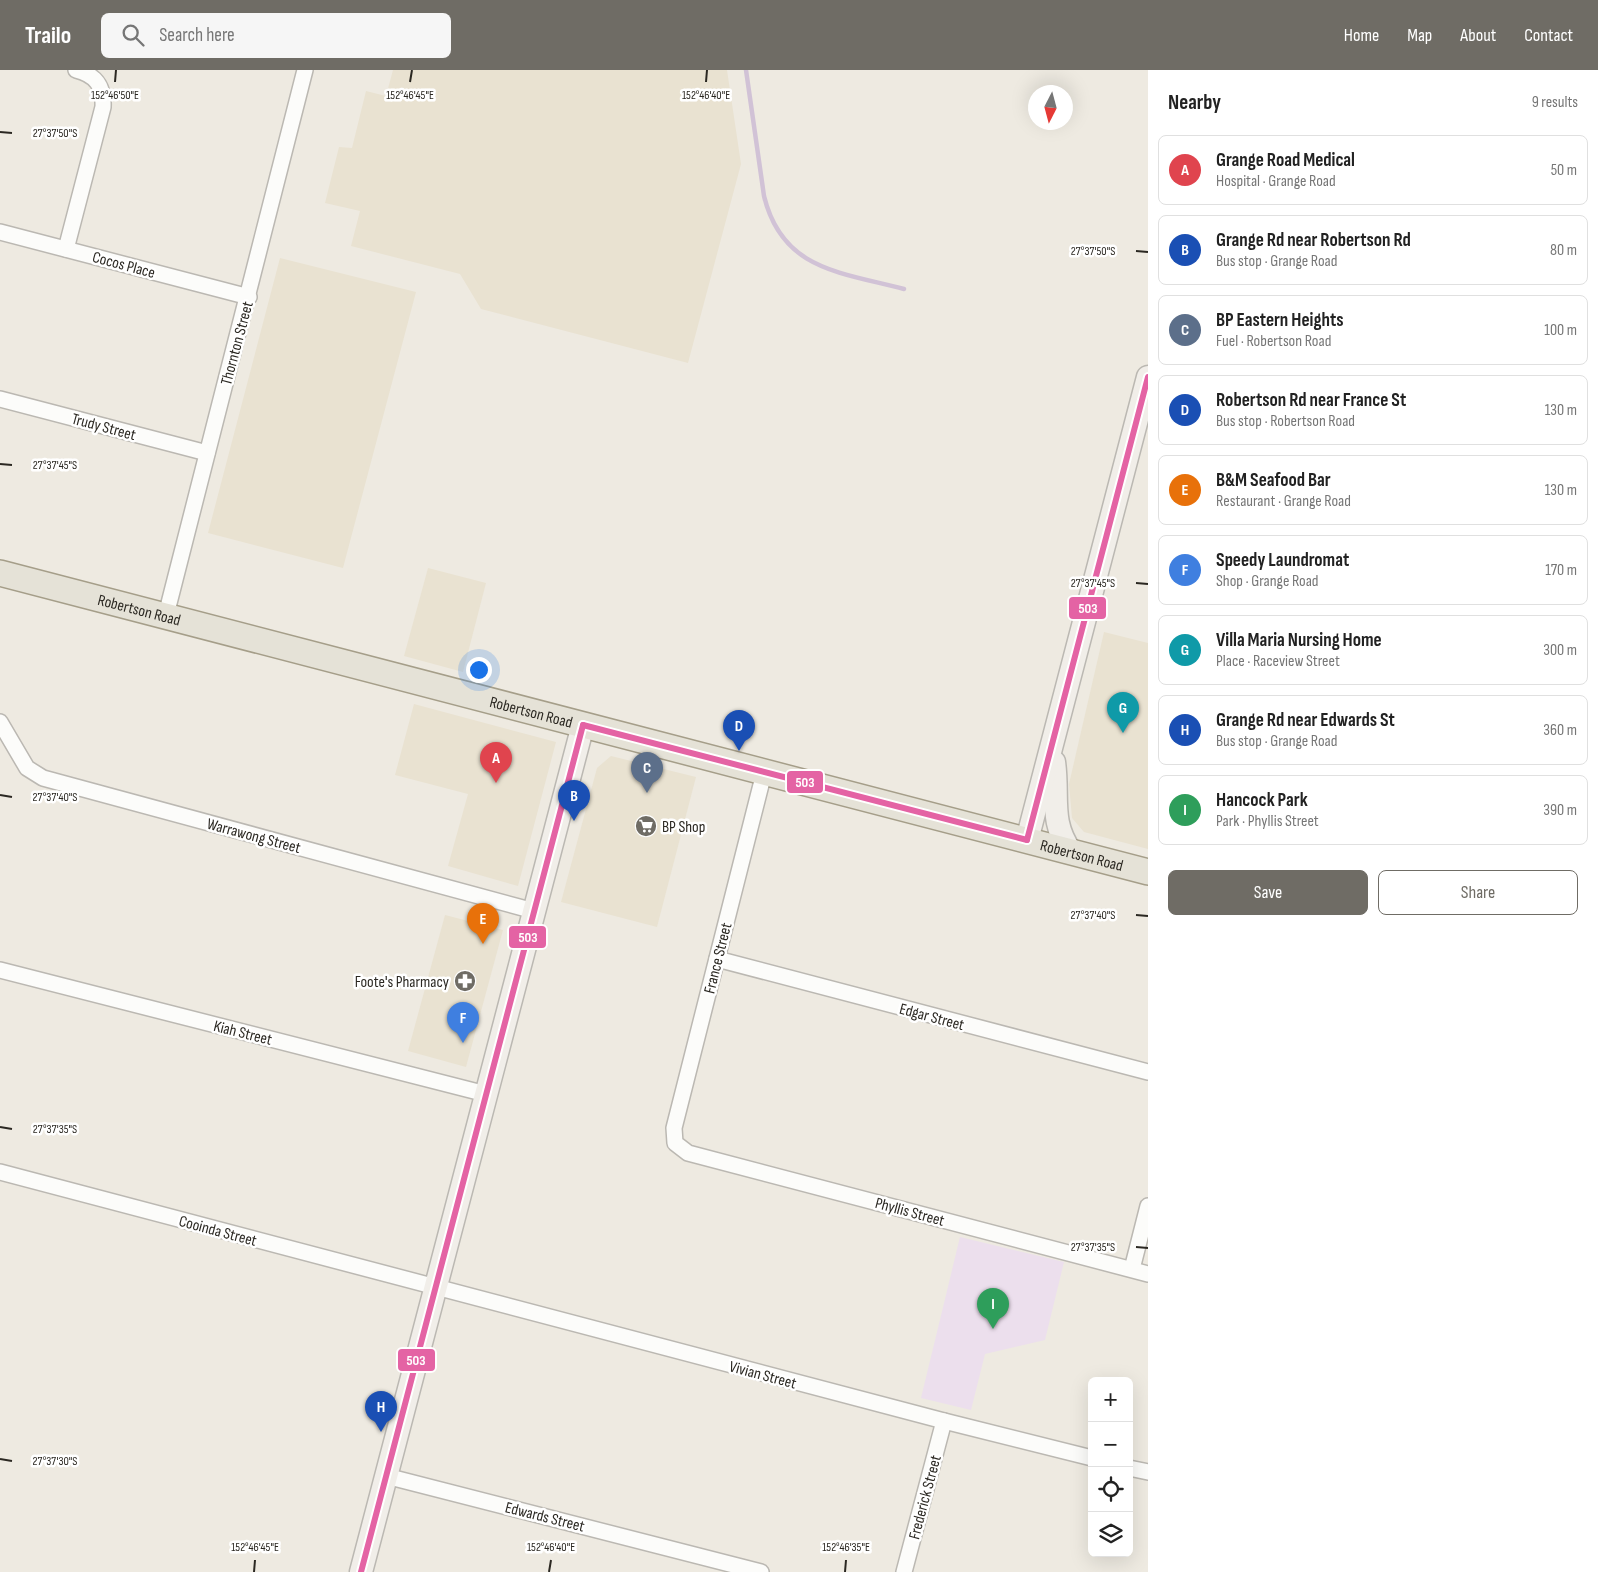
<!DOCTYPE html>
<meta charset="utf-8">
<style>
body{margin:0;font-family:"Sofia Sans Condensed",sans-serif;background:#f6f6f6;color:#222}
.controls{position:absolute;right:15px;bottom:15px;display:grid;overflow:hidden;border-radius:8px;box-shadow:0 5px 20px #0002}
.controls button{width:45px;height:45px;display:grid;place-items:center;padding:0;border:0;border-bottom:1px solid #e0e0e0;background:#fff;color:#222;font:25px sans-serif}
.compass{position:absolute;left:1028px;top:15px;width:45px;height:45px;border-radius:50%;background:#fff;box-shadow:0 5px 20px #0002;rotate:186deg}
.you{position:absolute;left:478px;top:599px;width:18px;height:18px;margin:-12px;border:4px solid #fff;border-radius:50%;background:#1a73e8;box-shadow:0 0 0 8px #1a73e833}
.badge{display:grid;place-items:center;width:32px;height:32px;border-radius:50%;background:#6f6c65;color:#fff;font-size:16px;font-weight:700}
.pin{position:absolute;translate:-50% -41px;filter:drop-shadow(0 1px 2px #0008)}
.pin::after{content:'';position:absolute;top:26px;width:18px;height:15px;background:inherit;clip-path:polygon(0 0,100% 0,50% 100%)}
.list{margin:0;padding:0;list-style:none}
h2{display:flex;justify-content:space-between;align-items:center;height:65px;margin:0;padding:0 20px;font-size:21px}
h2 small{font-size:16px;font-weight:400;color:#767676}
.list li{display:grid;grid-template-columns:32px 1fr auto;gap:15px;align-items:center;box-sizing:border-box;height:70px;margin:0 10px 10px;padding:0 10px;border:1px solid #e0e0e0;border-radius:8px}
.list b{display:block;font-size:19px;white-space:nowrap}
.list p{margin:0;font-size:16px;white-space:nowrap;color:#767676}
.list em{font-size:16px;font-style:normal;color:#767676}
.actions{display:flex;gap:10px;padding:15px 20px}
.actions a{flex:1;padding:11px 0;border:1px solid #6f6c65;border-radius:8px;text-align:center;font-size:18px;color:#6f6c65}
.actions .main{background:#6f6c65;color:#fff}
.icon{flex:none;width:28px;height:28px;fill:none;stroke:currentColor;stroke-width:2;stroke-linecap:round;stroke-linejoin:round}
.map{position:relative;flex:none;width:1148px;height:1502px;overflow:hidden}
header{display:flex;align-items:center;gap:30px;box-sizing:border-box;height:70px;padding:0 25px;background:#6f6c65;color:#fff}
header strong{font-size:24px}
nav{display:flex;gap:28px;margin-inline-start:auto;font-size:18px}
.search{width:350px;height:45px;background:#f6f6f6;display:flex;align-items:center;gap:12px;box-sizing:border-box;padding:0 18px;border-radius:8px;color:#767676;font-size:19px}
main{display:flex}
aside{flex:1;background:#fff}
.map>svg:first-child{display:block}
.built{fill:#e9e2d1}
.green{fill:#ecdfed}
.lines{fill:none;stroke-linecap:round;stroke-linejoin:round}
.stream{stroke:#d1c2d6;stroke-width:4.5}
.street-casing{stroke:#bbb8b2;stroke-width:18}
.secondary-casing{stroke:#bbb8b2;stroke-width:25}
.primary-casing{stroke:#a59e89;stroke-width:28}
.street{stroke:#fcfcfa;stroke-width:15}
.secondary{stroke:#f1eee9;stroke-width:22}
.primary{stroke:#e5e2d7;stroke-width:25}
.bus-1-casing{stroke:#fff;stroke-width:10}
.bus-1{stroke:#e463a4;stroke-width:6}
.ticks{fill:none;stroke:#2b2822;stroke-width:2}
.labels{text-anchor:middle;stroke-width:5;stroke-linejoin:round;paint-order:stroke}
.street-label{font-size:16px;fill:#2b2822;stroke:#fff}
.poi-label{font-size:16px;fill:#2b2822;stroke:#fff;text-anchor:start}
.ticks-label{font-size:12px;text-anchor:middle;fill:#2b2822;stroke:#fff;stroke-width:5;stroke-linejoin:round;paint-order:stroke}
.line-badge{stroke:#fff;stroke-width:2}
.badge-label{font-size:14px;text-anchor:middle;font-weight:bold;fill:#fff}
</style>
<header>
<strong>Trailo</strong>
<div class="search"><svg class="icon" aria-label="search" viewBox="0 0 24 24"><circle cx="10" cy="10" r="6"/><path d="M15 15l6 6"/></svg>Search here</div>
<nav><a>Home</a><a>Map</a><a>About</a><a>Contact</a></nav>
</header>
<main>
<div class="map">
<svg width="1148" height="1502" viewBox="0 0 1148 1502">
<rect width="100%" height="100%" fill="#eeeae1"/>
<g class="built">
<path d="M 393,0 L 727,0 L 741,94 L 688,293 L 481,239 L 460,204 L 351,176 L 360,141 L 325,133 L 339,77 L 352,78 L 366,21 L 386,26 Z"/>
<path d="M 280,188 L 416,222 L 343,498 L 208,463 Z"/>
<path d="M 428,498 L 486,513 L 463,602 L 404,586 Z"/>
<path d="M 1104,562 L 1148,573 L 1148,779 L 1084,762 L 1072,748 L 1069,714 Z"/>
<path d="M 414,634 L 556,672 L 518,816 L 448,796 L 468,724 L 395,705 Z"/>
<path d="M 611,686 L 696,707 L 657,857 L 561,832 L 597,698 Z"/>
<path d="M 445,845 L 503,860 L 466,997 L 408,981 Z"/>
</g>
<path class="green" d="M 960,1167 L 1064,1192 L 1045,1270 L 985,1284 L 971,1340 L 921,1328 Z"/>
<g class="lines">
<path class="stream" d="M 746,0 L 764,126 C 782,200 840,202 904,219"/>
<g class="street-casing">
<g id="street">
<path d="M 0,162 L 249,227"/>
<path d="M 66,179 L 103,37 C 104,16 96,5 76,0"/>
<path d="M 0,329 L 207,383"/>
<path d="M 166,545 L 305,0"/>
<path d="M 0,652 L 27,698 L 43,708 L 534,841"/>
<path d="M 764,703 L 674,1058 L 675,1073 L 688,1083 L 1148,1204"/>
<path d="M 717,889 L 1148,1002"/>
<path d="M 0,900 L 486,1024"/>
<path d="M 0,1102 L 944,1351 L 1092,1388"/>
<path d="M 1132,1199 L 1148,1136"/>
<path d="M 1129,1398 L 1148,1402"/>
<path d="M 386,1406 L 761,1502"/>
<path d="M 904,1502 L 944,1351"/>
</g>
</g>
<g class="secondary-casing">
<g id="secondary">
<path d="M 1054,692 C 1059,727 1049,751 1071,782"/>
<path d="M 1027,770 L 1148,307"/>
<path d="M 361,1502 L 583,655"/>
</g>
</g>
<g class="primary-casing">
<g id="primary">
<path id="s1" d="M 0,503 L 1148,802"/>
</g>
</g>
<use href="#street" class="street"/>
<use href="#secondary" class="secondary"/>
<use href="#primary" class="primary"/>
<g class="bus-1-casing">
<g id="bus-1">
<path d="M 583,655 L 1027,770"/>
<path d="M 1027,770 L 1148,307"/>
<path d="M 361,1502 L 583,655"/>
</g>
</g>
<use href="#bus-1" class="bus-1"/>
</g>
<path class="ticks" d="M 115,12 L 116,0M 410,12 L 412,0M 706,12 L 707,0M 0,62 L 12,63M 1136,181 L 1148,182M 0,394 L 12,395M 1136,513 L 1148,514M 0,725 L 12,727M 1136,845 L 1148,846M 0,1057 L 12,1059M 1136,1177 L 1148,1178M 0,1389 L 12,1391M 254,1502 L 255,1490M 549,1502 L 551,1490M 845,1502 L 846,1490"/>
<defs>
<g id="supermarket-disc" transform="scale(1.125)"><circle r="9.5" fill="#6f6c65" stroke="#fff"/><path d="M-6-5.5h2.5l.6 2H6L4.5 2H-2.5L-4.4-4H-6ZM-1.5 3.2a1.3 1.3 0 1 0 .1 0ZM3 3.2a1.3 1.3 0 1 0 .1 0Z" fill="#fff"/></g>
<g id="pharmacy-disc" transform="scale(1.125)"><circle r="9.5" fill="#6f6c65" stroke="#fff"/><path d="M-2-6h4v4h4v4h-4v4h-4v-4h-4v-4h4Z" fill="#fff"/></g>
</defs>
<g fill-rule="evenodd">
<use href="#supermarket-disc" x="646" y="756"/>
<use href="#pharmacy-disc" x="465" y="911"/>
</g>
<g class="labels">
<g class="street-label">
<text transform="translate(124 194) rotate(15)" y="6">Cocos Place</text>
<text transform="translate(236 273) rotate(-75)" y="6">Thornton Street</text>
<text transform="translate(104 356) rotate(15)" y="6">Trudy Street</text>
<text dy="6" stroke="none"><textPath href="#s1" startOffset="144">Robertson Road</textPath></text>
<text dy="6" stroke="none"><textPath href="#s1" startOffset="549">Robertson Road</textPath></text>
<text transform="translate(254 765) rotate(15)" y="6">Warrawong Street</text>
<text dy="6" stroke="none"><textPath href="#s1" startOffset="1118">Robertson Road</textPath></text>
<text transform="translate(717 888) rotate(-76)" y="6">France Street</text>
<text transform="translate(932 946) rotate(15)" y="6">Edgar Street</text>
<text transform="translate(243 962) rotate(14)" y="6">Kiah Street</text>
<text transform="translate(910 1141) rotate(15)" y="6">Phyllis Street</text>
<text transform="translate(218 1160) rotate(15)" y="6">Cooinda Street</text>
<text transform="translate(763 1304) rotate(15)" y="6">Vivian Street</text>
<text transform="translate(924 1427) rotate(-75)" y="6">Frederick Street</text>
<text transform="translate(545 1446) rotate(14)" y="6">Edwards Street</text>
</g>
<g class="poi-label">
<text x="662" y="762">BP Shop</text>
<text x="449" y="917" text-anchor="end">Foote's Pharmacy</text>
</g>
</g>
<g class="ticks-label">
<text x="115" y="29">152°46'50"E</text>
<text x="410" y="29">152°46'45"E</text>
<text x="706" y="29">152°46'40"E</text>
<text x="55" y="67">27°37'50"S</text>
<text x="1093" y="185">27°37'50"S</text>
<text x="55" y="399">27°37'45"S</text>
<text x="1093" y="517">27°37'45"S</text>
<text x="55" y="731">27°37'40"S</text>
<text x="1093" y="849">27°37'40"S</text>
<text x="55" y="1063">27°37'35"S</text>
<text x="1093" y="1181">27°37'35"S</text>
<text x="55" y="1395">27°37'30"S</text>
<text x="255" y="1481">152°46'45"E</text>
<text x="551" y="1481">152°46'40"E</text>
<text x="846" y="1481">152°46'35"E</text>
</g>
<g class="line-badge">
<rect x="1068" y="526" width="39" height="24" rx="5" fill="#e463a4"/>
<rect x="786" y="700" width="38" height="24" rx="5" fill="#e463a4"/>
<rect x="508" y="855" width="39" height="24" rx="5" fill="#e463a4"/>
<rect x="397" y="1278" width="39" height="24" rx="5" fill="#e463a4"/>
</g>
<g class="badge-label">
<text x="1088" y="543">503</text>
<text x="805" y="717">503</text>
<text x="528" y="872">503</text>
<text x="416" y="1295">503</text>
</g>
</svg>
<div class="controls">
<button>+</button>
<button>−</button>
<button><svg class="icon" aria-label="locate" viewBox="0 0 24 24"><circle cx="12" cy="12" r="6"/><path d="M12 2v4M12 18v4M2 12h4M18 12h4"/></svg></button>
<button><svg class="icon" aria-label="layers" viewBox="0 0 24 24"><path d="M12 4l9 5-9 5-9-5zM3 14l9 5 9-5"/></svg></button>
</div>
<svg class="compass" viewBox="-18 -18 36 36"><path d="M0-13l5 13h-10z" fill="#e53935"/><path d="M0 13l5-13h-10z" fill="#767676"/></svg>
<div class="you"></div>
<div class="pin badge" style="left:496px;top:713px;background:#e0444e">A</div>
<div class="pin badge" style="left:574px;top:751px;background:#1a4fb4">B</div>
<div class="pin badge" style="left:647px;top:723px;background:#5c6f8a">C</div>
<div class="pin badge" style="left:739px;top:681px;background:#1a4fb4">D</div>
<div class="pin badge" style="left:483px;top:874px;background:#e8710a">E</div>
<div class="pin badge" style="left:463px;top:973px;background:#3f7fe0">F</div>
<div class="pin badge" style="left:1123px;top:663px;background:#0f9aa8">G</div>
<div class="pin badge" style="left:381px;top:1362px;background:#1a4fb4">H</div>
<div class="pin badge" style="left:993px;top:1259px;background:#2e9e5b">I</div>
</div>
<aside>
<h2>Nearby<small>9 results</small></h2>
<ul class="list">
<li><span class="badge" style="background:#e0444e">A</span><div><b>Grange Road Medical</b><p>Hospital · Grange Road</p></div><em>50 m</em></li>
<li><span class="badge" style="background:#1a4fb4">B</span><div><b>Grange Rd near Robertson Rd</b><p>Bus stop · Grange Road</p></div><em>80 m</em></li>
<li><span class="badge" style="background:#5c6f8a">C</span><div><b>BP Eastern Heights</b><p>Fuel · Robertson Road</p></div><em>100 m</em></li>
<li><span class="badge" style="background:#1a4fb4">D</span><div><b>Robertson Rd near France St</b><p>Bus stop · Robertson Road</p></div><em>130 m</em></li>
<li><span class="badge" style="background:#e8710a">E</span><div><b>B&amp;M Seafood Bar</b><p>Restaurant · Grange Road</p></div><em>130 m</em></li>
<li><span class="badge" style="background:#3f7fe0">F</span><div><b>Speedy Laundromat</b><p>Shop · Grange Road</p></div><em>170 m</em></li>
<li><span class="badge" style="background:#0f9aa8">G</span><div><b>Villa Maria Nursing Home</b><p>Place · Raceview Street</p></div><em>300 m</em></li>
<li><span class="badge" style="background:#1a4fb4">H</span><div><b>Grange Rd near Edwards St</b><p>Bus stop · Grange Road</p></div><em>360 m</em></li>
<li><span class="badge" style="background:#2e9e5b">I</span><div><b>Hancock Park</b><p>Park · Phyllis Street</p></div><em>390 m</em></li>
</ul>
<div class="actions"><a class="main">Save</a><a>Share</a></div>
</aside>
</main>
